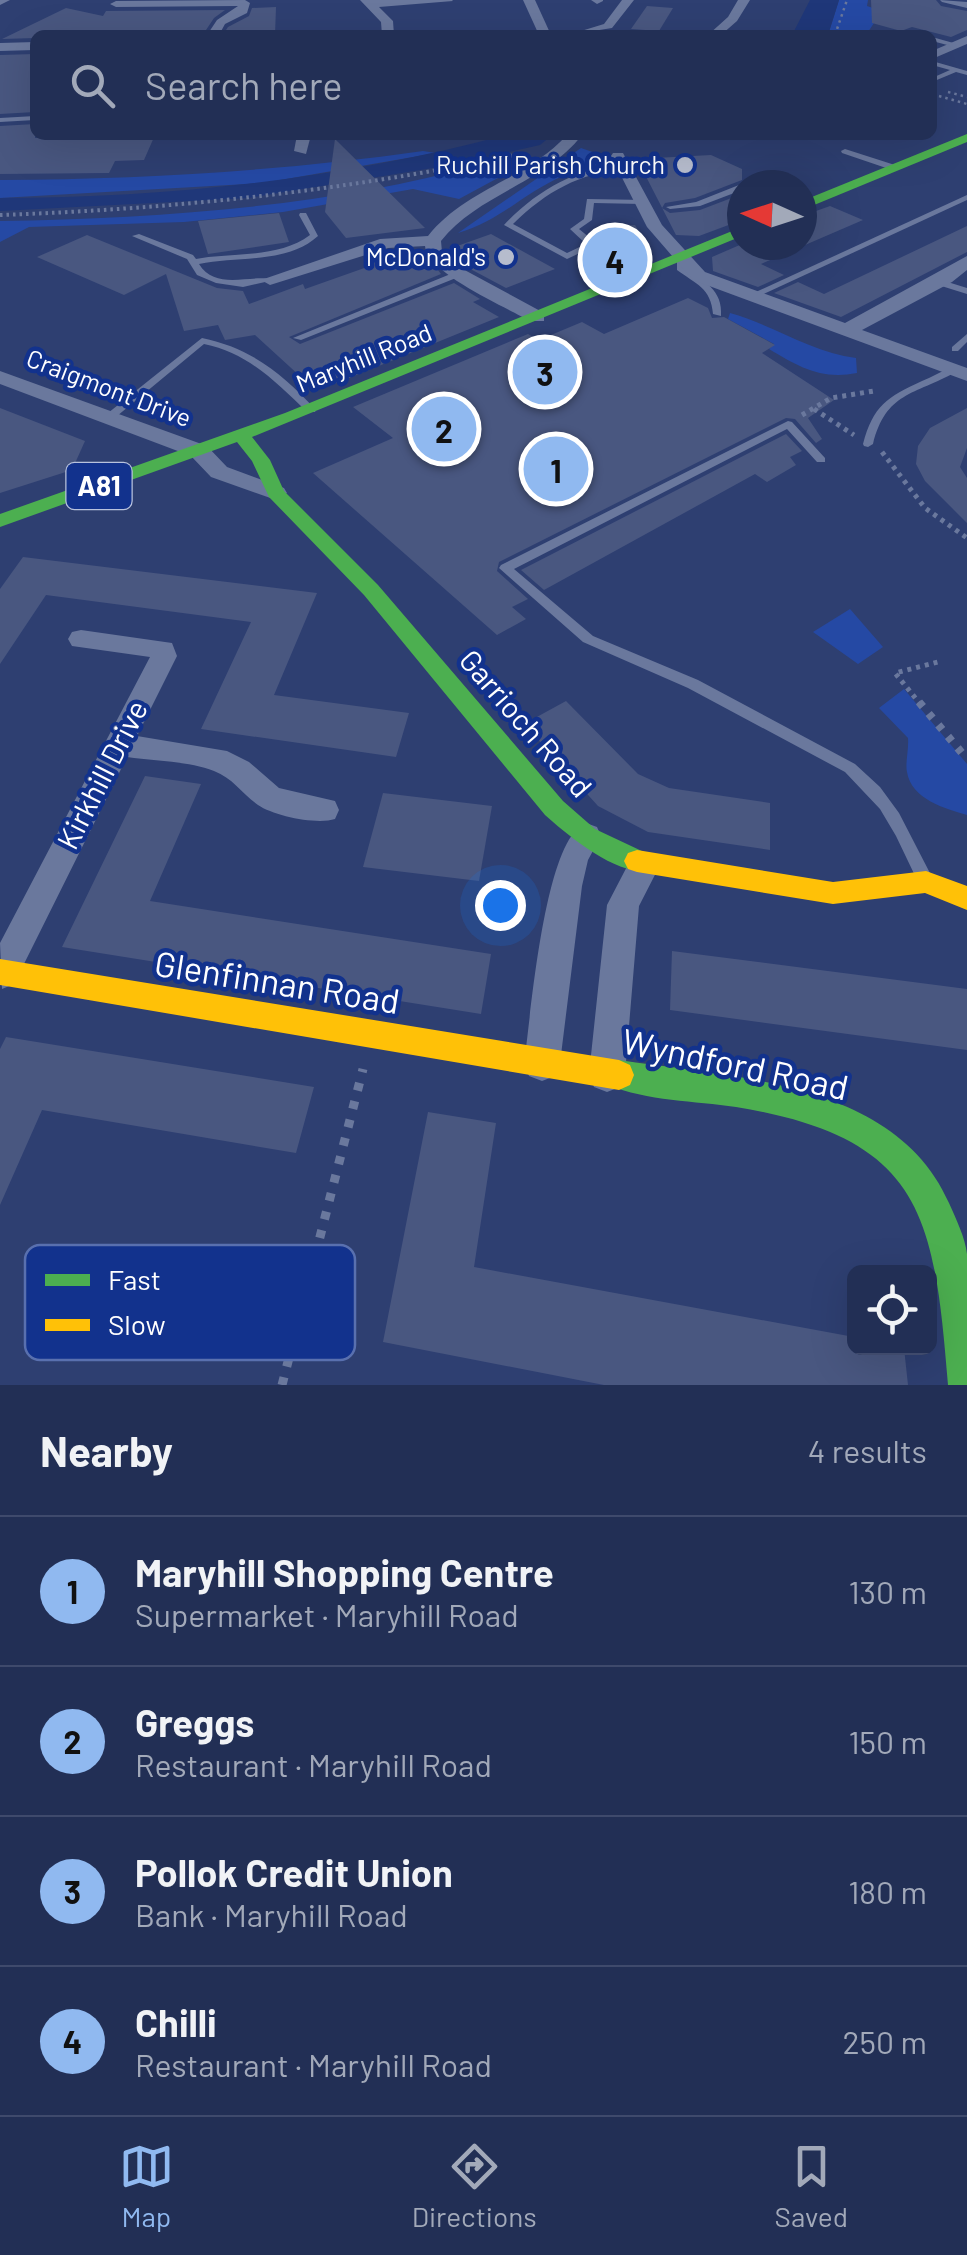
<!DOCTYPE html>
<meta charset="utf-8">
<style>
body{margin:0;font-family:Barlow,sans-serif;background:#2a375b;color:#f1f3f6}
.controls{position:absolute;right:30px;bottom:30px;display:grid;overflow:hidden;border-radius:15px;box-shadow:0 10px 40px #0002}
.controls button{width:90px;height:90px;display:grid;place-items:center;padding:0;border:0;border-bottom:2px solid #3f4a6c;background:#222f55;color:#f1f3f6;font:50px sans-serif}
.compass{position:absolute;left:727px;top:170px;width:90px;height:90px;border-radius:50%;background:#222f55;box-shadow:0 10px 40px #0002;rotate:273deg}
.you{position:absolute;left:500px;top:905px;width:35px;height:35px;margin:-25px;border:8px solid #fff;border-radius:50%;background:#1a73e8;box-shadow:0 0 0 15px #1a73e833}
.badge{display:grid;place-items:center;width:65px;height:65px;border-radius:50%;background:#90b9f0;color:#111;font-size:32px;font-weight:700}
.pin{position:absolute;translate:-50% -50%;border:5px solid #fff;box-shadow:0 2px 10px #0006}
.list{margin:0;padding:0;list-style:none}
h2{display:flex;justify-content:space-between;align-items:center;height:130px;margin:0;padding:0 40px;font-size:42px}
h2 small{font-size:32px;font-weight:400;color:#a2a9b9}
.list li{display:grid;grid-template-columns:65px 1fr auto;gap:30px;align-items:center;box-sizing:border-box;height:150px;padding:0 40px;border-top:2px solid #3f4a6c}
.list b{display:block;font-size:38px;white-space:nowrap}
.list p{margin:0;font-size:32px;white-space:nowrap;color:#a2a9b9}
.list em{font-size:32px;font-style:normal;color:#a2a9b9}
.icon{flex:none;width:55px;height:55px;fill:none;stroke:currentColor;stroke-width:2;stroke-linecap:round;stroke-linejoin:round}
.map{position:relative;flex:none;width:967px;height:1385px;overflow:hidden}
.search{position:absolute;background:#222f55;box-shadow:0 10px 40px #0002;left:30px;right:30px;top:30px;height:110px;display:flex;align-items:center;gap:25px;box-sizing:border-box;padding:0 35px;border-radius:15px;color:#a2a9b9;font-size:38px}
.sheet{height:730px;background:#222f55}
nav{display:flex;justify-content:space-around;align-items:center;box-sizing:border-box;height:140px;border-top:2px solid #3f4a6c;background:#222f55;font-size:28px;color:#a2a9b9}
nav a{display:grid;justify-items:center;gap:5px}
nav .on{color:#90b9f0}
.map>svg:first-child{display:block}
.green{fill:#2549a4}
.water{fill:#1f3779}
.building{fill:#495780}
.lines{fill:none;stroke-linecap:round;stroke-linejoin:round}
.path-far4{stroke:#6a789d;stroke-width:2.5;stroke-dasharray:2.5 4;stroke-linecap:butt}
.path-far3{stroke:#6a789d;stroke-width:4;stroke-dasharray:2.5 4;stroke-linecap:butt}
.path-far2{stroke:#6a789d;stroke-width:5;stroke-dasharray:4 5;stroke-linecap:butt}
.path-far1{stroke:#6a789d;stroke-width:8;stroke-dasharray:6 9;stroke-linecap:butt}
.path{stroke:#6a789d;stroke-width:9;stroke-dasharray:8 11;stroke-linecap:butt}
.lane{fill:#6a789d;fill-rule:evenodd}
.street{fill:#6a789d;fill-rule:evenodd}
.fast{fill:#4caf50;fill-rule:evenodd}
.slow{fill:#ffc107;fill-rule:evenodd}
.poi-dot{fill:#b6bccd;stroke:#12328d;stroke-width:4}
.labels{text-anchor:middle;stroke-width:9;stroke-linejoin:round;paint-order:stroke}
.far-poi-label{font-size:25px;fill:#fff;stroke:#12328d;text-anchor:end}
.far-street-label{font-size:25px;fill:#fff;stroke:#12328d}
.shield{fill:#12328d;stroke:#b8c2dd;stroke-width:2.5}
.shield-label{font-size:28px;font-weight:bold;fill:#fff}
.street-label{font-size:30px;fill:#fff;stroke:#12328d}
.near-street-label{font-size:35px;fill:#fff;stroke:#12328d}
.key{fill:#12328d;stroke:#5970af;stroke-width:2.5}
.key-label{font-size:28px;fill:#fff}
</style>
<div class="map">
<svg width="967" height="1385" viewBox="0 0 967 1385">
<rect width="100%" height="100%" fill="#2e3f71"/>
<g class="green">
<path d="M 839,0 L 868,0 L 867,6 L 882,11 L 866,35 L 828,35 Z"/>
<path d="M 581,148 L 607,157 C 598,168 577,170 563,176 C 523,193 502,220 458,233 Z"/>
<path d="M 423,151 L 436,153 L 263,183 L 0,198 L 0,180 C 142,179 282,171 423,151 Z"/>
<path d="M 483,164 L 509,172 L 459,199 L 413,189 L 283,212 L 184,222 L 29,227 L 0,242 L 0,221 C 161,218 327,207 483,164 Z"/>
<path d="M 730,313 C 773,325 813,353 856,358 L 857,373 C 821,380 799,367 769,349 L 774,344 L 728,319 Z"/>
<path d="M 850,609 L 883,647 L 858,664 L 813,632 Z"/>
<path d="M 904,689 L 967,764 L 967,815 C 946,809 911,799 907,772 C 905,763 909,749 908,738 L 879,708 Z"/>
</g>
<g class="water">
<path d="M 810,0 L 839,0 L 828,35 L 792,35 Z"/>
<path d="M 506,135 L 552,135 L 540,145 L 451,165 L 248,198 L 0,211 L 0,198 C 171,198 340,179 506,135 Z"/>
</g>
<g class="building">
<path d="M 871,0 L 936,0 L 941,6 L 967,11 L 967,30 L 951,37 L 912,27 L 901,31 L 872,23 Z"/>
<path d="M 647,6 L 673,8 L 659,31 L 631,29 Z"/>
<path d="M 276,7 L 275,35 L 224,33 L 228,27 L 249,16 L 252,8 Z"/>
<path d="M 66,8 L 103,16 L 106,11 L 225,10 L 214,18 L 204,33 L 35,35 L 35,38 L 2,39 Z"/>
<path d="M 35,54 L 35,112 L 0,114 L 0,55 Z"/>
<path d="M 35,124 L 35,138 L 155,135 L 144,160 L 115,161 L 109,173 L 0,174 L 0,126 Z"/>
<path d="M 335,139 L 425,228 L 346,238 L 325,212 Z"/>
<path d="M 711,155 L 742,169 L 742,180 L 695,198 L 665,203 L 662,208 L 670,213 L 700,210 L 742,194 L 742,220 L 699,236 L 676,235 L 637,159 Z"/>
<path d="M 830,206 L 863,220 L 761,264 L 784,275 L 758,287 L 713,271 L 712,257 L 742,244 L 802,245 L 802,216 Z"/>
<path d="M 279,213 L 289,242 L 208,254 L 198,221 Z"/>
<path d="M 635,225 L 647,244 L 641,256 L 619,265 L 605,226 Z"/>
<path d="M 967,226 L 967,252 L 841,317 L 774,293 L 798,282 L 824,294 Z"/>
<path d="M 491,234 L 555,269 L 506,288 L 461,264 L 446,250 Z"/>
<path d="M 87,235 L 217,288 L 243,291 L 249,304 L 303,284 L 305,289 L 370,266 L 367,262 L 399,251 L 423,250 L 441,274 L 289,337 L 300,344 L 454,283 L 480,299 L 473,302 L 499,317 L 327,387 L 323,384 L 313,388 L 255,335 L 225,340 L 218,325 L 184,331 L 166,274 L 124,295 L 37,257 Z"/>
<path d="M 688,298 L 708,308 L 712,318 L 724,317 L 775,345 L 762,353 L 834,400 L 808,418 L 822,439 L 816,443 L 795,419 L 786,418 L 499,562 L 497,571 L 528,599 L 512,607 L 526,619 L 497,635 L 313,473 L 393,438 L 353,407 L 528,334 L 539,340 L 582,322 L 604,334 Z"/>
<path d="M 0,408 L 85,441 L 72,470 L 0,493 Z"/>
<path d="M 967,408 L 967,448 L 960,467 L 967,478 L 967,523 L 925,481 L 916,464 L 918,446 L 930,428 Z"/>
<path d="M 786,434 L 802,451 L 790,457 L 796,465 L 767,482 L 755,474 L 544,590 L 521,570 Z"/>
<path d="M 23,557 L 317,593 L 274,695 L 409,713 L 396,757 L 201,729 L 251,622 L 46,595 L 0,664 L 0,589 Z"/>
<path d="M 566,701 L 638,774 L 669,788 L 770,803 L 770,850 L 648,832 L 598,806 L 524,724 Z"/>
<path d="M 145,776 L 201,784 L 150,901 L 491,954 L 481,1014 L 62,947 Z"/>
<path d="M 383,793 L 492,806 L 479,881 L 363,867 Z"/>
<path d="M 672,951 L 967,989 L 967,1050 L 670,1010 Z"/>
<path d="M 6,1037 L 314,1087 L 296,1153 L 42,1110 L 0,1205 L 0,1049 Z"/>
<path d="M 428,1112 L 496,1123 L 474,1267 L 854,1337 L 854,1348 L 904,1348 L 908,1385 L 604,1385 L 383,1342 Z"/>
</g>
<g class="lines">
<g class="path-far4">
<path d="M 835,35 L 847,0"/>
<path d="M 948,92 L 967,97"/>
<path d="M 939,96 L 967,104"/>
</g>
<path class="path-far3" d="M 0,215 C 174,209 344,191 514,155"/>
<g class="path-far2">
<path d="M 814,409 L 854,435"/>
<path d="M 802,415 L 831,398 L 874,391"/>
<path d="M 882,452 L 925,508 L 967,538"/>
<path d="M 921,705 L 895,673 L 938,662"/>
</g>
<path class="path-far1" d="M 919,702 L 967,759"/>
<path class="path" d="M 282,1385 L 363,1069"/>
<g class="lane">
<path d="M 914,32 L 921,34 L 922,35 L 912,35 Z"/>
<path d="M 932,37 L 957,44 L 958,45 L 955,47 L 932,41 Z"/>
<path d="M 932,61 L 967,71 L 967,75 L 956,72 L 932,82 L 932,78 L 950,70 L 932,65 Z"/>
<path d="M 35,116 L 35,120 L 0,122 L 0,118 Z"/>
<path d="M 845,149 L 898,166 L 899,168 L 892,170 L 842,153 L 841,151 Z"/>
<path d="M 623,164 L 627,166 L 626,168 C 578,174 547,191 513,224 L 567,253 L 586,244 L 570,229 L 584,219 L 587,199 L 645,200 L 646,202 L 642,204 L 594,203 L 592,220 L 579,229 L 595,242 L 595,246 L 567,259 L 504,225 C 536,191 576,168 623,164 Z"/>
<path d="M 773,176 L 797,185 C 788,185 782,181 773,181 C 765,180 752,185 742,185 L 742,190 L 700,206 L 670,209 L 666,207 L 696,202 L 744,183 Z"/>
<path d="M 967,195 L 967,200 L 753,299 L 745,297 Z"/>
<path d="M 300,213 L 306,213 L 318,236 C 287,264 238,256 199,264 C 216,292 253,273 274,280 L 243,287 L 216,283 L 197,275 L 187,259 L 132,236 L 139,234 L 193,255 L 196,259 C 232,252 278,259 310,235 L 299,215 Z"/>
<path d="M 677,256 L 683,256 L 684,267 C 704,281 723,290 721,316 L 713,314 C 711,288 696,284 677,270 Z"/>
<path d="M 458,271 L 462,274 L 461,276 L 301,340 L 293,338 Z"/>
<path d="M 938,279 L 967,288 L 967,294 L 935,284 L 935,280 Z"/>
<path d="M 967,334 L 967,342 L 958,351 L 952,351 L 952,347 Z"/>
<path d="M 202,338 C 251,348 283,374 316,410 L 315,412 L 307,412 C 276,382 248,353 204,344 L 111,421 L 103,421 L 103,417 Z"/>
<path d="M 952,367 L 956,368 L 956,372 C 914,395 886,392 873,444 L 868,447 L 864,446 L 863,444 C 873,406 887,397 922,381 C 932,377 942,371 952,367 Z"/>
<path d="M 788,421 L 792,422 L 825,458 L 825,462 L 817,462 L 787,429 L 514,569 L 593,636 L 698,680 L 855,764 L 880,787 L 899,813 L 932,877 L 930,882 L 924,884 L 918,882 L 896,836 L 880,809 L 845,772 L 688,688 L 583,642 L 499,568 L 501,565 Z"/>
</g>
<g class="street">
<path d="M 0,0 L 10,0 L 0,5 Z"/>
<path d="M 245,0 L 250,3 L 247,13 L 225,24 L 219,35 L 207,35 L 217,20 L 238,6 L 116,7 L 110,4 L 116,1 Z"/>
<path d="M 360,0 L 452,0 L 453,1 L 379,7 L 393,21 L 394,35 L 382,35 L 381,22 Z"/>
<path d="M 523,0 L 535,0 L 551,35 L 539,35 Z"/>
<path d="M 591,0 L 603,0 L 603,1 L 597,4 Z"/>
<path d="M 622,0 L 634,0 L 612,28 L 568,35 L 604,24 Z"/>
<path d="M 738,0 L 750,0 L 737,21 L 721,35 L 708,35 L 728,17 Z"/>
<path d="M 940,0 L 967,2 L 967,8 L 942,2 Z"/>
<path d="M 967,36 L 967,44 L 932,59 L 932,51 Z"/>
<path d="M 35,42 L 35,50 L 0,51 L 0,43 Z"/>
<path d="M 297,135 L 311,135 L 306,154 L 294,151 Z"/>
<path d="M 567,135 L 582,135 C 545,183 478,194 441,241 L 442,252 L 459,267 L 544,313 L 544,321 L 530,321 C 506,307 428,274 425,246 L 388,248 L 270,285 L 261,280 L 380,239 L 428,236 C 464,190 528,178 567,135 Z"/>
<path d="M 613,153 L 623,153 L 662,225 L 705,272 L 845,323 L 967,256 L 967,270 L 952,282 L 862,330 L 967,368 L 967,381 L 693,280 L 647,227 L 611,156 Z"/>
<path d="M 0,371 L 207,446 L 227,467 L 284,488 L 287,493 L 276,500 L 211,477 L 191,456 L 0,384 Z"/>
<path d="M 81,630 L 172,643 L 177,656 L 137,736 L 227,751 L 249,762 L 279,788 L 335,801 L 339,810 L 335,819 C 317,825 274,816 258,805 C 242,794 233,778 214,771 C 188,761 154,761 127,757 L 14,984 L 2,989 L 0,943 L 150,657 L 72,646 L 68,639 L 72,632 Z"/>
<path d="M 586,823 L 597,827 L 601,836 L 588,860 L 582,886 L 560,1063 L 555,1076 L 542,1081 L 529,1076 L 524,1063 C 531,1017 544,838 586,823 Z"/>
<path d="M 644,852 L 655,855 L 660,865 L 639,906 L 625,1074 L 620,1087 L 607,1092 L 594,1087 L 589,1074 L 607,905 L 633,855 Z"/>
</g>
<g class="fast">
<path d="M 967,134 L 967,142 L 802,210 L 802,201 Z"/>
<path d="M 742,227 L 742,236 L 252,437 L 270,460 L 284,491 L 378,585 L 563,801 L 595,829 L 646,853 L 650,861 L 646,869 C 619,878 565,833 545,815 L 364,595 L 269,497 L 252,461 L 237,442 L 0,527 L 0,514 L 285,413 Z"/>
<path d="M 619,1060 C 732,1077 896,1081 949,1203 C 956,1219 965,1237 967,1254 C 967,1296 967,1342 967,1385 L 948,1385 C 934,1216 924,1138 736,1107 C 695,1101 647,1101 608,1085 L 604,1075 L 608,1065 Z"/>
</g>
<g class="slow">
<path d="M 637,850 L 833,882 L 926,871 L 967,886 L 967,910 L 925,893 L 833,904 L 637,872 L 628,869 L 624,861 L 628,853 Z"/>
<path d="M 0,959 L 619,1060 L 630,1065 L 634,1075 L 630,1085 L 619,1090 L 0,985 Z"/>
</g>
</g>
<g class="poi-dot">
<circle cx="685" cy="165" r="10"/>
<circle cx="506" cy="257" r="10"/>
</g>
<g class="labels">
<g class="far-poi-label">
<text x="665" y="174">Ruchill Parish Church</text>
<text x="486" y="266">McDonald's</text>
</g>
<g class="far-street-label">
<text transform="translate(364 358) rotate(-22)" y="9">Maryhill Road</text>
<text transform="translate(109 388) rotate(21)" y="9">Craigmont Drive</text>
</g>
<rect class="shield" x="66.5" y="463" width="65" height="46" rx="8"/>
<g class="shield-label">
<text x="99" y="496">A81</text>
</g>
<g class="street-label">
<text transform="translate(525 724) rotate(49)" y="10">Garrioch Road</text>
<text transform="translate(103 775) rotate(-63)" y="10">Kirkhill Drive</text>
</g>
<g class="near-street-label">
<text transform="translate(277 983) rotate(9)" y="12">Glenfinnan Road</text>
<text transform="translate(735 1065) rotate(12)" y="12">Wyndford Road</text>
</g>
</g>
<rect x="25" y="1245" width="330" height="115" rx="15" class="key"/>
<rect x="45" y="1274" width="45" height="12" fill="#4caf50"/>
<rect x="45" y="1319" width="45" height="12" fill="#ffc107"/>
<g class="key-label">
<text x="108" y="1290">Fast</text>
<text x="108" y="1335">Slow</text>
</g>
</svg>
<div class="controls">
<button><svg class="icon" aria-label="locate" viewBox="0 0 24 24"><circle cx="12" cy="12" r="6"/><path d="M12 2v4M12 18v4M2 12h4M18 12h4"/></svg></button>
</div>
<svg class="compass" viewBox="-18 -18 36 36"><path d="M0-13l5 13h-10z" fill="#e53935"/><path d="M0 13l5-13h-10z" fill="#a2a9b9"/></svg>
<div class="you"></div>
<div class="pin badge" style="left:556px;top:469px">1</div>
<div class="pin badge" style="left:444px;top:429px">2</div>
<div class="pin badge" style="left:545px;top:372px">3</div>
<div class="pin badge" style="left:615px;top:260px">4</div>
<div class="search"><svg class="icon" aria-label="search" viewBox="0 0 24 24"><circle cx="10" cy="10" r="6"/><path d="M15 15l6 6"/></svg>Search here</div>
</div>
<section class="sheet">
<h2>Nearby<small>4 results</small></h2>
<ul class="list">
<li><span class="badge">1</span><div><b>Maryhill Shopping Centre</b><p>Supermarket · Maryhill Road</p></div><em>130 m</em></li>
<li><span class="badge">2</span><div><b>Greggs</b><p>Restaurant · Maryhill Road</p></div><em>150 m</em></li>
<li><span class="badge">3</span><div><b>Pollok Credit Union</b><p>Bank · Maryhill Road</p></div><em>180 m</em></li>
<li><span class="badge">4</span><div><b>Chilli</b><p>Restaurant · Maryhill Road</p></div><em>250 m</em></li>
</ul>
</section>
<nav>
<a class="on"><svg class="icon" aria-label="map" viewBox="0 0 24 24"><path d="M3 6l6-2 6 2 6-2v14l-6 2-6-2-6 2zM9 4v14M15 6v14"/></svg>Map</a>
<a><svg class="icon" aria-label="directions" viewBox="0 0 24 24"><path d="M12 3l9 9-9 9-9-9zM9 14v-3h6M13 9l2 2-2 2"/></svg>Directions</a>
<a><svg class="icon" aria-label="saved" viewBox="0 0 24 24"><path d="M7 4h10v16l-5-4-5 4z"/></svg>Saved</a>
</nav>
